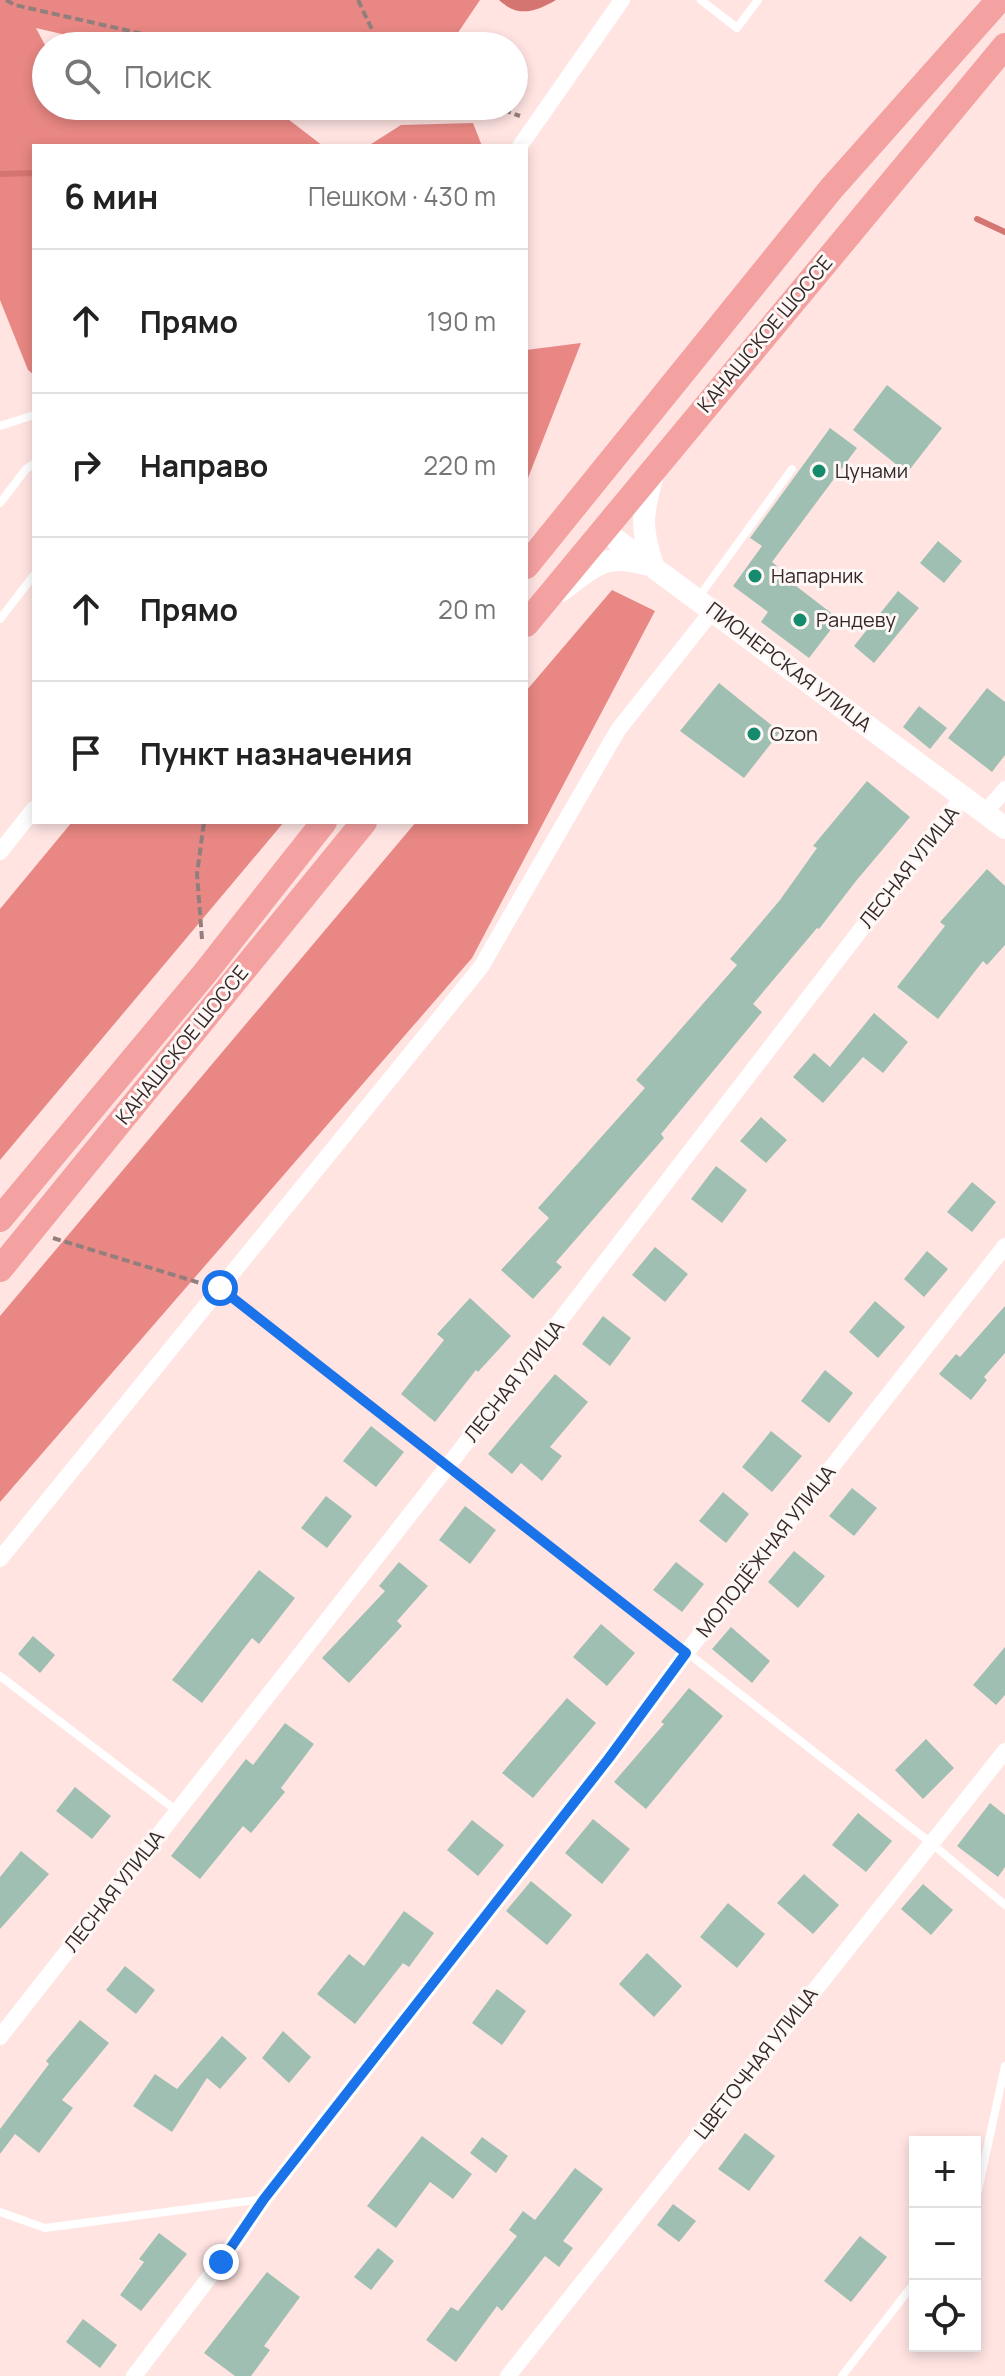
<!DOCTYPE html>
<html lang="ru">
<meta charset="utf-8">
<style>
body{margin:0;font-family:Manrope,sans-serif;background:#f6f6f6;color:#222}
.controls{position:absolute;right:24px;bottom:24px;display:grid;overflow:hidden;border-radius:0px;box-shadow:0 4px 12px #0003}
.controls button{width:72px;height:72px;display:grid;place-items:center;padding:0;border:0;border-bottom:2px solid #e0e0e0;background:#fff;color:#222;font:40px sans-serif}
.stop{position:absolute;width:24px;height:24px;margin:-18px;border:6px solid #1a73e8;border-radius:50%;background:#fff}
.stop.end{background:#1a73e8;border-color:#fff;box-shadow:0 2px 8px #0008}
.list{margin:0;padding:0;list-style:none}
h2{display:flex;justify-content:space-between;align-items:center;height:104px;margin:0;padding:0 32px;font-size:34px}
h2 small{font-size:26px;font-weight:400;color:#767676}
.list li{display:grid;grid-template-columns:52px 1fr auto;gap:24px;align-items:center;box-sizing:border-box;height:144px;padding:0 32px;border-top:2px solid #e0e0e0}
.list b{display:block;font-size:30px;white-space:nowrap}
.list em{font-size:26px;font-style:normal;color:#767676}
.icon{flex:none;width:44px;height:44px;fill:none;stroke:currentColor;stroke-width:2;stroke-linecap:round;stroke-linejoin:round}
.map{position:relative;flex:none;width:1005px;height:2376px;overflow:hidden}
.search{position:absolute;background:#fff;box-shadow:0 4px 12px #0003;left:32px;top:32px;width:496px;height:88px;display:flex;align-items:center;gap:20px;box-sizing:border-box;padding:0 28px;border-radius:44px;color:#767676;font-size:30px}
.panel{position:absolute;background:#fff;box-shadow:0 4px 12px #0003;left:32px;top:144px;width:496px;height:680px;border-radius:0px}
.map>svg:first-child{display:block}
.forest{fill:#e88783}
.water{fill:#d57572}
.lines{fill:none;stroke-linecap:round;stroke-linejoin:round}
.stream{stroke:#d57572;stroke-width:6}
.building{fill:#a0bfb3}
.path{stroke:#927f7d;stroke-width:4;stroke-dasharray:8 4;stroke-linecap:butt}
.service{stroke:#fff;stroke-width:8}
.minor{stroke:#fff;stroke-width:16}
.tertiary{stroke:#fff;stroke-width:22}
.primary{stroke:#f4a1a1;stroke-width:26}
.route{stroke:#1a73e8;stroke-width:10}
.poi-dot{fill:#148b6d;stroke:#fdf7f6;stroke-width:3}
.labels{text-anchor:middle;stroke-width:6;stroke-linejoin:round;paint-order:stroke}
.street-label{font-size:20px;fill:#352928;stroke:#fdf7f6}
.poi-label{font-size:20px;fill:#352928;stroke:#fdf7f6;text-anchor:start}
</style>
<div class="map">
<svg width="1005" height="2376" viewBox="0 0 1005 2376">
<rect width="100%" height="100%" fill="#ffe4e2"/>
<g class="forest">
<path d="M 0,0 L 480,0 L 449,46 L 114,46 L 36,28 L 46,47 L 46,106 L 102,106 L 118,115 L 173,112 L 182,106 L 271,106 L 323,146 L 34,146 L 34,375 L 28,370 L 0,300 Z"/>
<path d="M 473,123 L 482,146 L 368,146 L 401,125 Z"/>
<path d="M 581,343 L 526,483 L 526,350 Z"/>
<path d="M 612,590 L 655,611 L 472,958 L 0,1502 L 0,1316 L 416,822 L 526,822 L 526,691 Z"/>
<path d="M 72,822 L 284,822 L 0,1160 L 0,909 Z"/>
</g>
<path class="water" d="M 499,0 L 556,0 C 535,12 518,18 499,0 Z"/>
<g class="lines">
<g class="stream">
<path d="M 0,174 L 34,173"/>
<path d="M 977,219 L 1005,232"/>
</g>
</g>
<g class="building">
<path d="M 887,385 L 942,428 L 907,473 L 853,430 Z"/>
<path d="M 830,428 L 857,448 L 772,562 L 777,566 L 774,569 L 839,619 L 809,658 L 761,622 L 768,612 L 733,586 L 762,546 L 750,538 Z"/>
<path d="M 938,541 L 962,561 L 944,583 L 920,563 Z"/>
<path d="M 898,591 L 919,608 L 874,663 L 854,646 Z"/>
<path d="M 719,683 L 780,732 L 744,778 L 680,731 Z"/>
<path d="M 987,688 L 1005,702 L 1005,755 L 992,772 L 948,738 Z"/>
<path d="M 919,706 L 947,728 L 930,749 L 903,727 Z"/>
<path d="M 867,781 L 910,817 L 856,881 L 819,929 L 817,928 L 753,1004 L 762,1012 L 661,1134 L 664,1138 L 556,1262 L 562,1267 L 533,1299 L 501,1270 L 549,1218 L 538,1208 L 645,1088 L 636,1080 L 737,965 L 730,959 L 780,900 L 817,848 L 813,846 Z"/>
<path d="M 987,869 L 1005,886 L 1005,945 L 987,965 L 983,961 L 938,1019 L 897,987 L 945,926 L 940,922 Z"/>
<path d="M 874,1013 L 908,1042 L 883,1073 L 863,1057 L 823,1103 L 793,1077 L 814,1053 L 830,1067 Z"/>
<path d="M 761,1117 L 787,1140 L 766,1163 L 740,1141 Z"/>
<path d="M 716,1166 L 747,1190 L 722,1223 L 691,1199 Z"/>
<path d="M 972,1182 L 996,1202 L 972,1232 L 947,1212 Z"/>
<path d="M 655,1247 L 688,1274 L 665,1302 L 632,1275 Z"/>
<path d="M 927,1251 L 948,1269 L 924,1297 L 904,1279 Z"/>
<path d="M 470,1298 L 511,1336 L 478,1372 L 476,1370 L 435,1422 L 401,1394 L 444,1340 L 437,1334 Z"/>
<path d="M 875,1301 L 905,1327 L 878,1358 L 849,1332 Z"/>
<path d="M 1005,1306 L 1005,1353 L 984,1377 L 987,1380 L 971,1400 L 939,1374 L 956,1354 L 960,1357 Z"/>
<path d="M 603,1316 L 631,1338 L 610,1366 L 582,1344 Z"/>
<path d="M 825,1370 L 853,1393 L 829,1423 L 801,1401 Z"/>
<path d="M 555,1374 L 588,1402 L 550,1447 L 562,1456 L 542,1481 L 521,1463 L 512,1474 L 488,1454 Z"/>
<path d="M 371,1426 L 404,1452 L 376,1487 L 343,1461 Z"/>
<path d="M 771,1431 L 802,1456 L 772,1492 L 742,1467 Z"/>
<path d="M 852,1488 L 877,1508 L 854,1536 L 829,1516 Z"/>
<path d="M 723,1492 L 749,1514 L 726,1543 L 699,1521 Z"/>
<path d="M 326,1496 L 352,1516 L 327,1548 L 301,1528 Z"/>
<path d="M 465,1506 L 496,1530 L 470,1564 L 439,1540 Z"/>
<path d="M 794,1551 L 825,1576 L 798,1608 L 768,1582 Z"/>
<path d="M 399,1562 L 428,1586 L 397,1621 L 402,1626 L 349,1683 L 322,1658 L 385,1591 L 379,1586 Z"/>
<path d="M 676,1562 L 704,1584 L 682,1612 L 653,1590 Z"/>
<path d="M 259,1570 L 295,1598 L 259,1644 L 252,1638 L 202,1703 L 172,1680 Z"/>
<path d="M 601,1624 L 635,1653 L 607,1686 L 573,1657 Z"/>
<path d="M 731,1627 L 770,1661 L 752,1683 L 712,1649 Z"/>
<path d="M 33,1636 L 55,1655 L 40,1673 L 18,1654 Z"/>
<path d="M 1005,1647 L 1005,1695 L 996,1705 L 973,1685 Z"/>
<path d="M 689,1688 L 723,1716 L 646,1809 L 614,1782 L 664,1724 L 661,1722 Z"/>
<path d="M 567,1698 L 596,1723 L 533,1798 L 502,1773 Z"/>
<path d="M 285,1723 L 314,1744 L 281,1788 L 285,1792 L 251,1833 L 243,1826 L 200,1879 L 171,1856 L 246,1759 L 253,1765 Z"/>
<path d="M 926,1739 L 954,1768 L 923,1799 L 895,1770 Z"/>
<path d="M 75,1787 L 111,1816 L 92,1839 L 56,1811 Z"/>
<path d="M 990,1803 L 1005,1815 L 1005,1867 L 998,1877 L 957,1846 Z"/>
<path d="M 858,1813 L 892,1841 L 866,1872 L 832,1845 Z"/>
<path d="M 593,1819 L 630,1849 L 602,1884 L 565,1853 Z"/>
<path d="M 472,1820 L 504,1845 L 478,1876 L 447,1850 Z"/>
<path d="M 21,1851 L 49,1874 L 0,1929 L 0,1877 Z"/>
<path d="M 804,1874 L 839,1905 L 813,1934 L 777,1903 Z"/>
<path d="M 531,1881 L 572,1915 L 547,1945 L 506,1911 Z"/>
<path d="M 923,1884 L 953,1910 L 931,1935 L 901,1909 Z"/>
<path d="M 728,1903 L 765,1934 L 737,1968 L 700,1937 Z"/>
<path d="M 404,1911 L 434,1933 L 409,1967 L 403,1963 L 355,2024 L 317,1994 L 349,1954 L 364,1966 Z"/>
<path d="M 647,1953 L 682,1986 L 654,2017 L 619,1984 Z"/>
<path d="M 125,1966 L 155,1990 L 136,2014 L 106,1990 Z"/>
<path d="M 497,1989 L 526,2011 L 502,2045 L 472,2023 Z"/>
<path d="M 80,2020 L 109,2043 L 62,2100 L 73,2108 L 39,2153 L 15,2134 L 0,2154 L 0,2129 L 49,2064 L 46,2061 Z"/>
<path d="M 283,2031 L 311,2057 L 289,2083 L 262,2058 Z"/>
<path d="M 222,2036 L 247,2058 L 220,2089 L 207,2078 L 172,2132 L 133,2106 L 155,2074 L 177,2089 Z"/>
<path d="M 745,2133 L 775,2156 L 749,2191 L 718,2169 Z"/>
<path d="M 422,2136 L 472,2174 L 453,2199 L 430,2182 L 396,2228 L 367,2206 Z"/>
<path d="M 482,2137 L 508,2156 L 496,2173 L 470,2153 Z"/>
<path d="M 575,2168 L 603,2189 L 563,2241 L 573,2248 L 559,2267 L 545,2256 L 502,2311 L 497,2306 L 456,2362 L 426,2340 L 451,2307 L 458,2311 L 517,2236 L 509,2230 L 523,2211 L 535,2220 Z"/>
<path d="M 673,2204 L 696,2221 L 679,2242 L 657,2225 Z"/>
<path d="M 159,2233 L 187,2254 L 141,2311 L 120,2295 L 144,2262 L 139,2259 Z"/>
<path d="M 860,2236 L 887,2257 L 851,2302 L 824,2281 Z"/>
<path d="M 378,2248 L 394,2261 L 371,2290 L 354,2277 Z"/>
<path d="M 267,2272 L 300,2297 L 264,2346 L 270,2350 L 251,2376 L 235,2376 L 204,2353 Z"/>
<path d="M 83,2319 L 117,2345 L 100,2368 L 66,2342 Z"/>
</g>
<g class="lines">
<g class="path">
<path d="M 6,0 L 15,5 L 196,46"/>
<path d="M 358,0 L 376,38 L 384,46"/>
<path d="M 492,106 L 520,116"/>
<path d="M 202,939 L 197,874 L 204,822"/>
<path d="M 53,1238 L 200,1283"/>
</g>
<g class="service">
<path d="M 701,0 L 737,28 L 758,0"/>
<path d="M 0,426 L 34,415"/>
<path d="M 0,503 L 26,469 L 34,464"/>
<path d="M 698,598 L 792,469"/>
<path d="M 0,619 L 34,575"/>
<path d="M 220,1288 L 931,1843 L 1005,1905"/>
<path d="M 0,1676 L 177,1811"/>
<path d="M 975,2204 L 1005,2066"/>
<path d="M 0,2212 L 45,2228 L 263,2199"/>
<path d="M 842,2376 L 915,2282"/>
</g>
<g class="minor">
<path d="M 520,146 L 622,0"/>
<path d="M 985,813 L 1005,789"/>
<path d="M 0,852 L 34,809"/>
<path d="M 0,1559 L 481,967 L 618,730 L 713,610"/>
<path d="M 0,2037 L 448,1466 L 963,797"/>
<path d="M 134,2376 L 221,2262 L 264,2199 L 609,1758 L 686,1653 L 1005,1246"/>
<path d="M 508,2376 L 1005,1751"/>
</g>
<g class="tertiary">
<path d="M 603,530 L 1005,828"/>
<path d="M 653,566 C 639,523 643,513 654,470"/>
<path d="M 561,591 C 592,568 604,552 644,564"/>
</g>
<g class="primary">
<path d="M 526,566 L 831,189 L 999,0"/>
<path d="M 526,624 L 1005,46"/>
<path d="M 0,1219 L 205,973 L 324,822"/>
<path d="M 0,1269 L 364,822"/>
</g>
</g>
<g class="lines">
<path class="route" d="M 220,1288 L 686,1653 L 609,1758 L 264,2199 L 221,2262"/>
</g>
<g class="poi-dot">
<circle cx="819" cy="471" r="8"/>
<circle cx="755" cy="576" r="8"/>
<circle cx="800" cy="620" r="8"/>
<circle cx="754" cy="734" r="8"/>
</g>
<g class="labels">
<g class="street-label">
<text transform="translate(765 334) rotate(-50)" y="7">КАНАШСКОЕ ШОССЕ</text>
<text transform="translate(789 667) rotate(37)" y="7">ПИОНЕРСКАЯ УЛИЦА</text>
<text transform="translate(909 867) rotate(-52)" y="7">ЛЕСНАЯ УЛИЦА</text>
<text transform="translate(182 1045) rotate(-51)" y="7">КАНАШСКОЕ ШОССЕ</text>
<text transform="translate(514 1381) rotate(-52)" y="7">ЛЕСНАЯ УЛИЦА</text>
<text transform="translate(766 1551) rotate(-52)" y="7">МОЛОДЁЖНАЯ УЛИЦА</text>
<text transform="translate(114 1891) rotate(-52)" y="7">ЛЕСНАЯ УЛИЦА</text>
<text transform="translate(756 2063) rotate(-52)" y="7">ЦВЕТОЧНАЯ УЛИЦА</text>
</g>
<g class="poi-label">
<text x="835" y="478">Цунами</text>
<text x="771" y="583">Напарник</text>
<text x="816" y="627">Рандеву</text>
<text x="770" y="741">Ozon</text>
</g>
</g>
</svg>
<div class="controls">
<button>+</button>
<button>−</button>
<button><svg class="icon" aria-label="locate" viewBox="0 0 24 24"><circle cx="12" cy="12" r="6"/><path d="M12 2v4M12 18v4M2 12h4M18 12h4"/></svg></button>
</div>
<div class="stop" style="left:220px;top:1288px"></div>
<div class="stop end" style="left:221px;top:2262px"></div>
<div class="search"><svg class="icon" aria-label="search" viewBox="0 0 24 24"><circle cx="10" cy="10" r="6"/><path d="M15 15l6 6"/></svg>Поиск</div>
<section class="panel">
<h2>6 мин<small>Пешком · 430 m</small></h2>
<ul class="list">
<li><svg class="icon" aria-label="ahead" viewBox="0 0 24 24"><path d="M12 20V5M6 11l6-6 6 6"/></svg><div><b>Прямо</b></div><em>190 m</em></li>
<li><svg class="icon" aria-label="right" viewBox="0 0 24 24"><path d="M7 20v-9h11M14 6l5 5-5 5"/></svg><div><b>Направо</b></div><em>220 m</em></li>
<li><svg class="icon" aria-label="ahead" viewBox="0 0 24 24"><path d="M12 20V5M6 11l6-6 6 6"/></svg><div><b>Прямо</b></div><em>20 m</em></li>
<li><svg class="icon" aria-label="arrive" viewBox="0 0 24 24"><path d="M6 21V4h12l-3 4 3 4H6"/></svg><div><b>Пункт назначения</b></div></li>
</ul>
</section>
</div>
